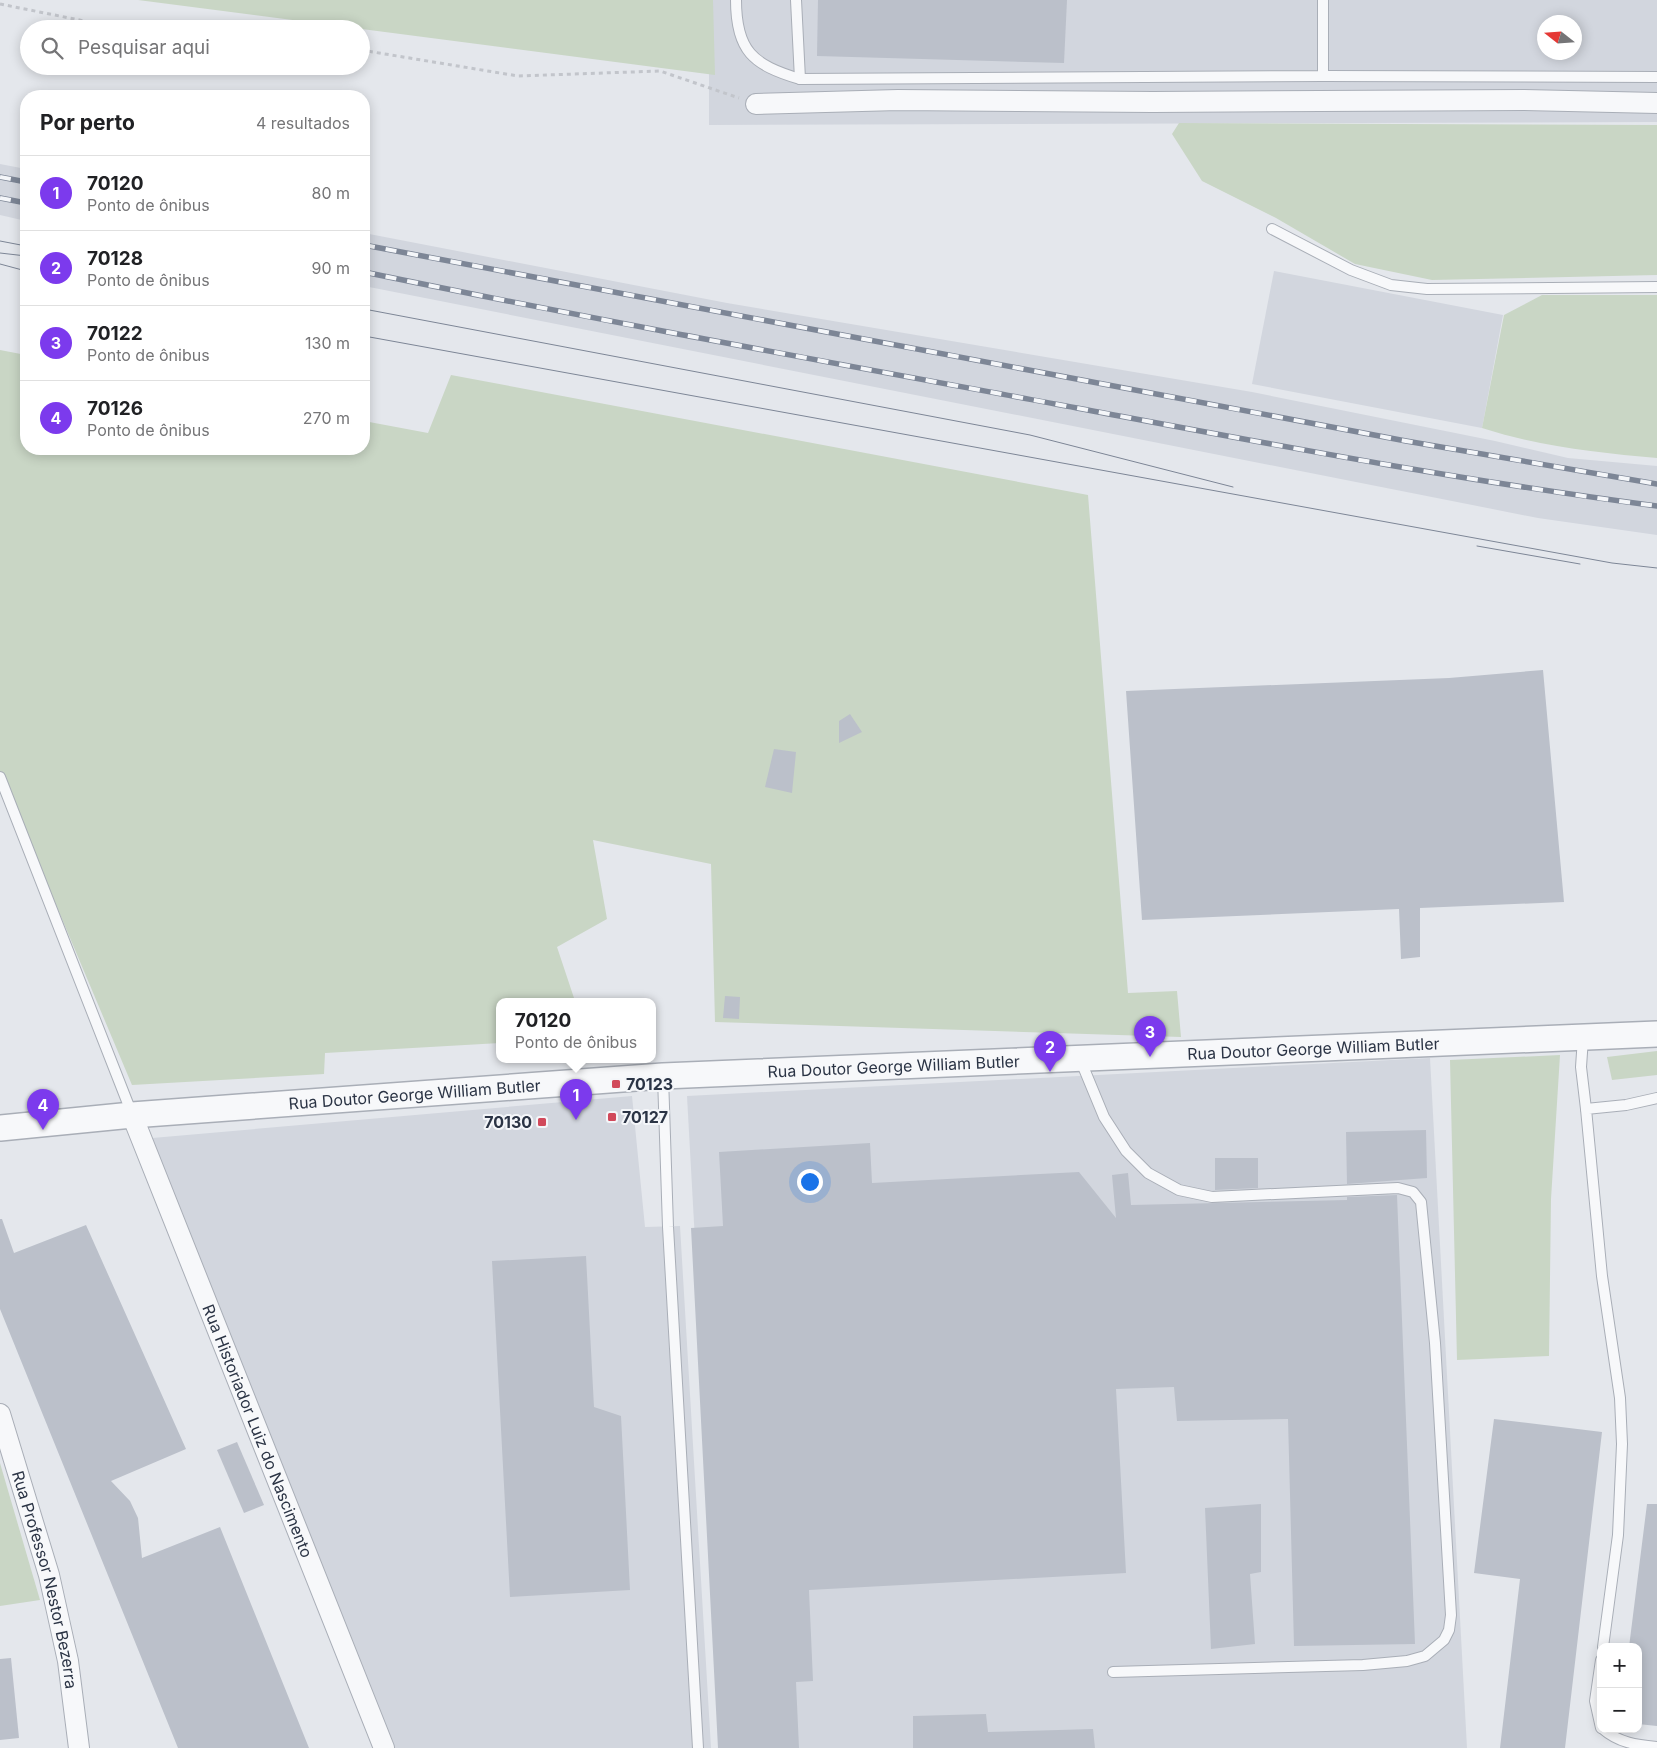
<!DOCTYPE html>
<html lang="pt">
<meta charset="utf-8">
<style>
body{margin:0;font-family:Inter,sans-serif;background:#f6f6f6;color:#202124}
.controls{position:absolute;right:15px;bottom:15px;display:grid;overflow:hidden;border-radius:10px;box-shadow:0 2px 12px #0003}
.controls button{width:45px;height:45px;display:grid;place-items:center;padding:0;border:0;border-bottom:1px solid #e0e0e0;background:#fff;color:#202124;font:25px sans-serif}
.compass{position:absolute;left:1537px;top:15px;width:45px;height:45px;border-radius:50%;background:#fff;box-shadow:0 2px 12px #0003;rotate:287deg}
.you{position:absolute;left:809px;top:1181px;width:18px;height:18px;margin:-12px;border:4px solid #fff;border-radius:50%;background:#1a73e8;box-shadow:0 0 0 8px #1a73e833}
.badge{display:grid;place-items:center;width:32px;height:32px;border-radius:50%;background:#7c3aed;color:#fff;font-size:16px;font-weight:700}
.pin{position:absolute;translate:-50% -41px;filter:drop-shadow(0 1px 2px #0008)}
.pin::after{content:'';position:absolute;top:26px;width:18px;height:15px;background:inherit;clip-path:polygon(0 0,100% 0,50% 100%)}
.popup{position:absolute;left:496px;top:998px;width:160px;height:65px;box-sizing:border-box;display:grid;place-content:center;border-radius:10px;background:#fff;filter:drop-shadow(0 1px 4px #0005);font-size:16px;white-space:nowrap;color:#757577}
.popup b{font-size:19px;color:#202124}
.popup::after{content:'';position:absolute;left:50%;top:100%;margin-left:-10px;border:10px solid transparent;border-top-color:#fff}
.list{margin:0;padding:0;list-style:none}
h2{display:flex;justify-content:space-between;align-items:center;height:65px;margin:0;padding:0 20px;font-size:21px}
h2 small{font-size:16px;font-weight:400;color:#757577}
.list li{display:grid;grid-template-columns:32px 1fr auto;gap:15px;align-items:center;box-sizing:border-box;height:75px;padding:0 20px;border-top:1px solid #e0e0e0}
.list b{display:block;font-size:19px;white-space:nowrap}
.list p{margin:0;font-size:16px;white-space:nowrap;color:#757577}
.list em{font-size:16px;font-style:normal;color:#757577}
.icon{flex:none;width:28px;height:28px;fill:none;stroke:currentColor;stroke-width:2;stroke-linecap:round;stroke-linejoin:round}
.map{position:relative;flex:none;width:1657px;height:1748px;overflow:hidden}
.search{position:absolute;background:#fff;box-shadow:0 2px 12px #0003;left:20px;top:20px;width:350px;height:55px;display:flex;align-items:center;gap:12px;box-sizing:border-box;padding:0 18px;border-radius:28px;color:#757577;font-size:19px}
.panel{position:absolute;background:#fff;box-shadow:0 2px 12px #0003;left:20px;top:90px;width:350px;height:365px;border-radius:20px}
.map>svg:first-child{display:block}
.built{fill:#d2d6de;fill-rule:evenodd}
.green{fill:#c9d6c5}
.building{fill:#bbc0ca}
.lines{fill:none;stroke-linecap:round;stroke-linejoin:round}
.service-casing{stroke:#a9aeb7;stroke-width:12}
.minor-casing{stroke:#a9aeb7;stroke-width:22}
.tertiary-casing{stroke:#a9aeb7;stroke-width:28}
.path{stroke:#c2c5cb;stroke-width:3;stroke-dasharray:4 4;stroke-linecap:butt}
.service{stroke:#f7f8fa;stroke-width:10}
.minor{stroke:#f7f8fa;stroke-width:20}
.tertiary{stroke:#f7f8fa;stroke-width:25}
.tram{stroke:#7d8696;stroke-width:1}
.rail-casing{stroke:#7d8696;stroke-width:5.5}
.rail{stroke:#f4f6f9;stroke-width:4;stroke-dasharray:11;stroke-linecap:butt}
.poi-dot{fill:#d1495b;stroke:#f4f6f9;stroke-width:2}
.labels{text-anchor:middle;stroke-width:4;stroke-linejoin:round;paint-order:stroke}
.street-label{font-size:16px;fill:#2b3445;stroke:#f4f6f9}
.poi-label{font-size:16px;font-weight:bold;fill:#2b3445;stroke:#f4f6f9;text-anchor:start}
</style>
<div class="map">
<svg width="1657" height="1748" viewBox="0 0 1657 1748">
<rect width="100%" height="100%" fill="#e4e7ec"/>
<g class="built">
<path d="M 709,0 L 1657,0 L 1657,122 L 709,125 ZM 1544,22 L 1574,22 L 1574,52 L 1544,52 Z"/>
<path d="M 0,164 L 26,169 L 26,221 L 0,215 Z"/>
<path d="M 364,233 L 727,303 L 1252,392 L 1495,441 L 1568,458 L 1657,466 L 1657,535 L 1538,518 L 364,286 Z"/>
<path d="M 1274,271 L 1503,315 L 1482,428 L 1252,384 Z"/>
<path d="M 1430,1058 L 1467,1748 L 723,1748 L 687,1096 Z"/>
<path d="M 632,1096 L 645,1227 L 680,1226 L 711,1748 L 391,1748 L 141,1139 Z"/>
</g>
<g class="green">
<path d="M 138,0 L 713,0 L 715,75 Z"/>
<path d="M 1179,123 L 1657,125 L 1657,275 L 1432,280 L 1355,264 L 1276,218 L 1202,181 L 1172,134 Z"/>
<path d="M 1542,295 L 1657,295 L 1657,458 C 1599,453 1537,446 1482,428 L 1504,315 Z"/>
<path d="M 0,350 L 26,355 L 26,449 L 364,449 L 364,421 L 428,433 L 451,375 L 1088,495 L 1128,993 L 1177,991 L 1181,1037 L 715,1022 L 711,864 L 593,840 L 607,919 L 557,947 L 575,1001 L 500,1001 L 500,1043 L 325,1053 L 324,1074 L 132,1085 L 0,772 Z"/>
<path d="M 1657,1051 L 1657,1075 L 1612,1080 L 1607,1057 Z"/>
<path d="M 1560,1055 L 1551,1199 L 1549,1356 L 1457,1360 L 1450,1060 Z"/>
<path d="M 0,1463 L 40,1600 L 0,1606 Z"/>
</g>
<g class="building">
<path d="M 818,0 L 1067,0 L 1064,63 L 817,56 Z"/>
<path d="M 1543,670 L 1564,902 L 1420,908 L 1420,957 L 1401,959 L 1399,909 L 1142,920 L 1126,691 L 1449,678 Z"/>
<path d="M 850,714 L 862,732 L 839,743 L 839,721 Z"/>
<path d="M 774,749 L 796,752 L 792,793 L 765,787 Z"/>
<path d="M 725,996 L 740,997 L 739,1019 L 723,1018 Z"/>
<path d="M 1426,1130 L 1427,1178 L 1347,1184 L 1346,1132 Z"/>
<path d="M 870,1143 L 872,1183 L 1079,1172 L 1116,1218 L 1112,1175 L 1128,1173 L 1131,1205 L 1347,1200 L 1347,1197 L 1397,1195 L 1415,1644 L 1294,1646 L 1288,1419 L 1177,1421 L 1174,1387 L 1116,1389 L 1126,1573 L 809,1590 L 813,1681 L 796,1682 L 799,1748 L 718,1748 L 691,1228 L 723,1226 L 719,1152 Z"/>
<path d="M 1215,1158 L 1258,1158 L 1258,1188 L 1215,1190 Z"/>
<path d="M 0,1219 L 2,1219 L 14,1253 L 86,1225 L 186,1449 L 111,1481 L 130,1501 L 138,1518 L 142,1558 L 220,1527 L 309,1748 L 178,1748 L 0,1309 Z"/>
<path d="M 586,1256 L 594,1407 L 621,1416 L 630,1590 L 510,1597 L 492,1261 Z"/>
<path d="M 1494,1419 L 1602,1432 L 1565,1748 L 1500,1748 L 1520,1579 L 1474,1573 Z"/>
<path d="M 237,1442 L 264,1505 L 244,1513 L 217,1450 Z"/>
<path d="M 1261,1504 L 1261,1572 L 1250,1574 L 1255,1644 L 1211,1649 L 1205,1508 Z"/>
<path d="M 1647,1504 L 1657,1504 L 1657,1726 L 1638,1724 L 1638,1647 L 1629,1647 Z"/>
<path d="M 11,1658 L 19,1738 L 0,1740 L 0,1659 Z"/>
<path d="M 986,1714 L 988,1732 L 1093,1729 L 1095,1748 L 913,1748 L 913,1716 Z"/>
</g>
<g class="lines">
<g class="service-casing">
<g id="service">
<path d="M 736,0 C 736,51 753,65 800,79 L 1323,76 L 1323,0"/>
<path d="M 796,0 L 800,79"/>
<path d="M 1323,76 L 1657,77"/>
<path d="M 1272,229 L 1351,270 L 1391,285 L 1427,289 L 1657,287"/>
<path d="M 0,777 L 132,1114"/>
<path d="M 1583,1038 L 1581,1067 L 1586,1109"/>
<path d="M 1080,1059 L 1104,1117 L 1126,1151 L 1148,1173 L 1179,1190 L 1212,1197 L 1398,1188 L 1413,1192 L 1421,1202 L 1435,1343 L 1451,1615 L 1449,1630 L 1444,1640 L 1425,1656 L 1407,1661 L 1363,1665 L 1113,1672"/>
<path d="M 663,1077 L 668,1227 L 698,1748"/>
<path d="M 1603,1647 L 1618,1535 L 1622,1444 L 1620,1398 L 1602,1276 L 1586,1109 L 1626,1105 L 1657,1098"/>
<path d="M 1601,1660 L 1595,1701 L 1601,1728"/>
<path d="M 1603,1729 C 1619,1743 1637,1745 1657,1747"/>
</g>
</g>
<g class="minor-casing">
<g id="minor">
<path d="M 756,104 L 898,100 L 1153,102 L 1524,100 L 1657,103"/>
<path id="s1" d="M 132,1115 L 384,1748"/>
<path id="s2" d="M 0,1414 L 49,1575 L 68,1661 L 79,1748"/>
</g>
</g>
<g class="tertiary-casing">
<g id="tertiary">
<path id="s3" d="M 0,1128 L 132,1115 L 663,1076 L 1657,1034"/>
</g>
</g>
<g class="path">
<path d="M 0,4 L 124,29"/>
<path d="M 361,50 L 518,76 L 660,71 L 739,98"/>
</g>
<use href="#service" class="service"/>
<use href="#minor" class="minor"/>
<use href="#tertiary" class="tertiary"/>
<g class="tram">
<path d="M 0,241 L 26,246"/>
<path d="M 0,253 L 26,256"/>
<path d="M 0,264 L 26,271"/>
<path d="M 364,309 L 1030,435 L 1233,487"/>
<path d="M 364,336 L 1612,563 L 1657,568"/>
<path d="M 1477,546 L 1580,564"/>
</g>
<g class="rail-casing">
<g id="rail">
<path d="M 0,177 L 26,182"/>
<path d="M 0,198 L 26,203"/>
<path d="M 364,245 L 1406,441 L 1657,484"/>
<path d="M 364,272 C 601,321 839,364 1077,408 C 1270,444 1463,481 1657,506"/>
</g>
</g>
<use href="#rail" class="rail"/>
</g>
<g class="poi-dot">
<rect x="611" y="1079" width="10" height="10" rx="2.5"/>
<rect x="607" y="1112" width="10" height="10" rx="2.5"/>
<rect x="537" y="1117" width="10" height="10" rx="2.5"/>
</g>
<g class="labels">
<g class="street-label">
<text dy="6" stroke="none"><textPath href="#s3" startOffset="1316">Rua Doutor George William Butler</textPath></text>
<text dy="6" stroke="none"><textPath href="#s3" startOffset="896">Rua Doutor George William Butler</textPath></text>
<text dy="6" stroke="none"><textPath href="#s3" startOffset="416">Rua Doutor George William Butler</textPath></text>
<text dy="6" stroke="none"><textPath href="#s1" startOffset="340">Rua Historiador Luiz do Nascimento</textPath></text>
<text dy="6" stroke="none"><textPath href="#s2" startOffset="172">Rua Professor Nestor Bezerra</textPath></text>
</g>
<g class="poi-label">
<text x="626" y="1090">70123</text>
<text x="622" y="1123">70127</text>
<text x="532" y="1128" text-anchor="end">70130</text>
</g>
</g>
</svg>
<div class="controls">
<button>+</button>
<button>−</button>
</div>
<svg class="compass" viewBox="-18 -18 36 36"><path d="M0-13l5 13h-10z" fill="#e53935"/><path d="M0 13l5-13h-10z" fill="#757577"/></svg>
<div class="you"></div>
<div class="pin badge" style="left:576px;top:1120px">1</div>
<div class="popup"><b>70120</b>Ponto de ônibus</div>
<div class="pin badge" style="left:1050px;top:1072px">2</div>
<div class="pin badge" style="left:1150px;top:1057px">3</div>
<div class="pin badge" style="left:43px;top:1130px">4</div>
<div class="search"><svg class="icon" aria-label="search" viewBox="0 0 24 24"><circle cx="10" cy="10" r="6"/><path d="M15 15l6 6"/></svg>Pesquisar aqui</div>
<section class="panel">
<h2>Por perto<small>4 resultados</small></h2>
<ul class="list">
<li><span class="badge">1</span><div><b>70120</b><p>Ponto de ônibus</p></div><em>80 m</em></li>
<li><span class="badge">2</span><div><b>70128</b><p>Ponto de ônibus</p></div><em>90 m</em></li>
<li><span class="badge">3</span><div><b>70122</b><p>Ponto de ônibus</p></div><em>130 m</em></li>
<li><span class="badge">4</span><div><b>70126</b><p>Ponto de ônibus</p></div><em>270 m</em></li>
</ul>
</section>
</div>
